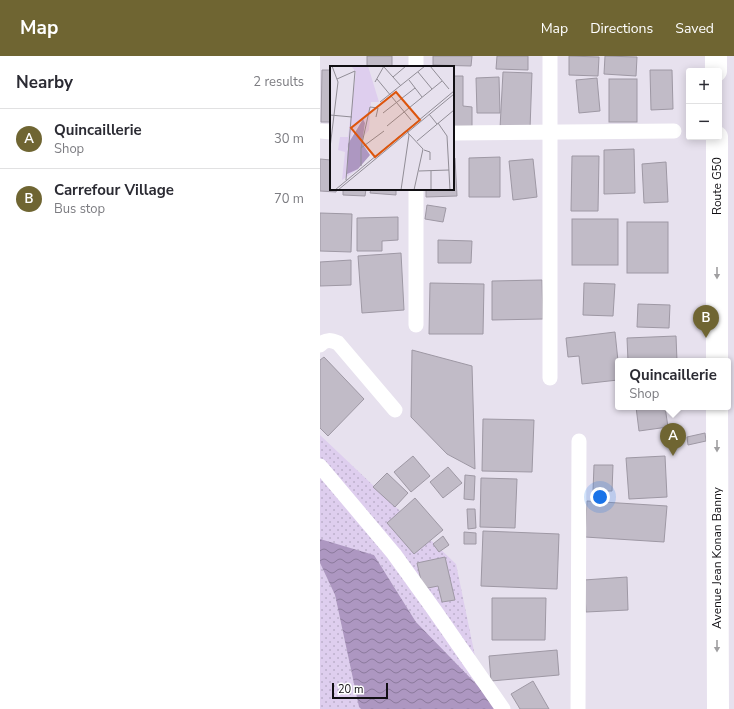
<!DOCTYPE html>
<meta charset="utf-8">
<style>
body{margin:0;font-family:"Nunito Sans",sans-serif;background:#f7f7f7;color:#2b2b33}
.controls{position:absolute;right:12px;top:12px;display:grid;overflow:hidden;border-radius:4px;box-shadow:0 2px 10px #0003}
.controls button{width:36px;height:36px;display:grid;place-items:center;padding:0;border:0;border-bottom:1px solid #e1e1e2;background:#fff;color:#2b2b33;font:20px sans-serif}
.scale{position:absolute;left:12px;bottom:10px;width:56px;box-sizing:border-box;padding-left:4px;border:2px solid #110f13;border-top:0;font-size:11px;line-height:14px;white-space:nowrap;color:#110f13;-webkit-text-stroke:3px #fff;paint-order:stroke}
.you{position:absolute;left:280px;top:441px;width:14px;height:14px;margin:-10px;border:3px solid #fff;border-radius:50%;background:#1a73e8;box-shadow:0 0 0 6px #1a73e833}
.badge{display:grid;place-items:center;width:26px;height:26px;border-radius:50%;background:#6f6532;color:#fff;font-size:13px;font-weight:700}
.pin{position:absolute;translate:-50% -33px;filter:drop-shadow(0 1px 2px #0008)}
.pin::after{content:'';position:absolute;top:21px;width:14px;height:12px;background:inherit;clip-path:polygon(0 0,100% 0,50% 100%)}
.popup{position:absolute;left:295px;top:302px;width:116px;height:52px;box-sizing:border-box;display:grid;place-content:center;border-radius:4px;background:#fff;filter:drop-shadow(0 1px 3px #0005);font-size:13px;white-space:nowrap;color:#7c7c81}
.popup b{font-size:15px;color:#2b2b33}
.popup::after{content:'';position:absolute;left:50%;top:100%;margin-left:-8px;border:8px solid transparent;border-top-color:#fff}
.list{margin:0;padding:0;list-style:none}
h2{display:flex;justify-content:space-between;align-items:center;height:52px;margin:0;padding:0 16px;font-size:17px}
h2 small{font-size:13px;font-weight:400;color:#7c7c81}
.list li{display:grid;grid-template-columns:26px 1fr auto;gap:12px;align-items:center;box-sizing:border-box;height:60px;padding:0 16px;border-top:1px solid #e1e1e2}
.list b{display:block;font-size:15px;white-space:nowrap}
.list p{margin:0;font-size:13px;white-space:nowrap;color:#7c7c81}
.list em{font-size:13px;font-style:normal;color:#7c7c81}
.map{position:relative;flex:none;width:414px;height:653px;overflow:hidden}
header{display:flex;align-items:center;gap:24px;box-sizing:border-box;height:56px;padding:0 20px;background:#6f6532;color:#fff}
header strong{font-size:19px}
nav{display:flex;gap:22px;margin-inline-start:auto;font-size:14px}
main{display:flex}
aside{flex:1;background:#fff}
.map>svg:first-child{display:block}
.green{fill:url(#green-dots)}
.water{fill:url(#water-waves)}
.building{fill:#c1bbc7;stroke:#9e98a4}
.lines{fill:none;stroke-linecap:round;stroke-linejoin:round}
.street{stroke:#fff;stroke-width:15}
.secondary{stroke:#fff;stroke-width:22}
.oneway{fill:#a09fa1}
.labels{text-anchor:middle;stroke-width:4;stroke-linejoin:round;paint-order:stroke}
.street-label{font-size:12px;fill:#110f13;stroke:#fff}
.inset-road{fill:none;stroke:#918d96;stroke-width:1}
.view{fill:#dd550c;fill-opacity:0.15;stroke:#dd550c;stroke-width:2}
.inset-edge{fill:none;stroke:#110f13;stroke-width:2}
</style>
<header>
<strong>Map</strong>
<nav><a>Map</a><a>Directions</a><a>Saved</a></nav>
</header>
<main>
<aside>
<h2>Nearby<small>2 results</small></h2>
<ul class="list">
<li><span class="badge">A</span><div><b>Quincaillerie</b><p>Shop</p></div><em>30 m</em></li>
<li><span class="badge">B</span><div><b>Carrefour Village</b><p>Bus stop</p></div><em>70 m</em></li>
</ul>
</aside>
<div class="map">
<svg width="414" height="653" viewBox="0 0 414 653">
<defs>
<pattern id="green-dots" width="8" height="8" patternUnits="userSpaceOnUse"><rect width="8" height="8" fill="#deceee"/><path d="M2 2h.1M6 6h.1" fill="none" stroke="#bdb0cb" stroke-width="1.8" stroke-linecap="round"/></pattern>
<pattern id="water-waves" width="16" height="10" patternUnits="userSpaceOnUse"><rect width="16" height="10" fill="#ad97c1"/><path d="M0 5q4-4 8 0t8 0" fill="none" stroke="#8b7a9c"/></pattern>
</defs>
<rect width="100%" height="100%" fill="#e7e1ee"/>
<g class="green">
<path d="M 0,379 L 136,508 L 162,634 L 96,566 L 54,499 L 0,484 L 0,486 Z"/>
<path d="M 0,507 L 15,539 L 39,651 L 41,653 L 0,653 Z"/>
</g>
<path class="water" d="M 0,483 L 54,499 L 96,566 L 162,634 L 183,653 L 41,653 L 39,651 L 15,539 L 0,507 Z"/>
<g class="building">
<path d="M 47,0 L 72,0 L 72,10 L 47,11 Z"/>
<path d="M 113,0 L 152,0 L 151,10 L 113,9 Z"/>
<path d="M 177,0 L 208,0 L 208,14 L 176,13 Z"/>
<path d="M 249,0 L 279,1 L 278,20 L 249,19 Z"/>
<path d="M 285,0 L 317,1 L 316,20 L 284,18 Z"/>
<path d="M 2,14 L 11,14 L 11,66 L 1,66 Z"/>
<path d="M 330,14 L 352,14 L 353,53 L 331,54 Z"/>
<path d="M 183,16 L 212,17 L 210,73 L 180,72 Z"/>
<path d="M 133,20 L 143,20 L 143,50 L 152,51 L 152,70 L 133,70 Z"/>
<path d="M 179,21 L 180,57 L 157,57 L 156,22 Z"/>
<path d="M 277,22 L 280,55 L 259,57 L 256,24 Z"/>
<rect x="289" y="23" width="28" height="43"/>
<path d="M 314,93 L 315,137 L 284,138 L 284,94 Z"/>
<path d="M 252,100 L 279,100 L 278,155 L 251,155 Z"/>
<path d="M 180,101 L 180,141 L 149,141 L 149,102 Z"/>
<path d="M 133,102 L 135,102 L 137,140 L 106,141 L 106,133 L 133,133 Z"/>
<path d="M 0,103 L 11,104 L 11,133 L 17,133 L 16,136 L 0,135 Z"/>
<path d="M 213,103 L 217,141 L 193,144 L 189,105 Z"/>
<path d="M 346,106 L 348,146 L 324,147 L 322,108 Z"/>
<path d="M 23,133 L 46,133 L 45,140 L 23,139 Z"/>
<path d="M 51,133 L 76,133 L 76,139 L 50,137 Z"/>
<path d="M 107,149 L 126,152 L 123,166 L 105,163 Z"/>
<path d="M 0,157 L 32,158 L 31,196 L 0,195 Z"/>
<path d="M 78,161 L 78,184 L 62,185 L 62,195 L 37,195 L 37,162 Z"/>
<rect x="252" y="163" width="46" height="46"/>
<rect x="307" y="166" width="41" height="51"/>
<path d="M 118,184 L 152,185 L 151,207 L 118,207 Z"/>
<path d="M 81,197 L 84,254 L 42,257 L 38,200 Z"/>
<path d="M 31,204 L 31,229 L 0,230 L 0,206 Z"/>
<path d="M 222,224 L 223,263 L 172,264 L 172,225 Z"/>
<path d="M 110,227 L 164,228 L 163,278 L 109,278 Z"/>
<path d="M 264,227 L 295,228 L 293,260 L 263,259 Z"/>
<path d="M 318,248 L 350,249 L 349,272 L 317,271 Z"/>
<path d="M 295,276 L 298,305 L 298,324 L 262,328 L 259,300 L 248,301 L 246,282 Z"/>
<path d="M 356,280 L 357,305 L 308,305 L 307,282 Z"/>
<path d="M 92,294 L 152,310 L 155,413 L 127,398 L 91,361 Z"/>
<path d="M 4,301 L 44,343 L 8,380 L 0,372 L 0,304 Z"/>
<path d="M 316,351 L 345,351 L 348,371 L 319,375 Z"/>
<path d="M 163,363 L 214,364 L 212,416 L 162,415 Z"/>
<path d="M 385,377 L 386,385 L 368,389 L 367,381 Z"/>
<path d="M 93,400 L 110,420 L 91,436 L 74,416 Z"/>
<path d="M 345,400 L 347,441 L 309,443 L 306,402 Z"/>
<path d="M 274,409 L 293,409 L 292,435 L 273,435 Z"/>
<path d="M 128,411 L 142,427 L 123,442 L 110,426 Z"/>
<path d="M 67,417 L 88,437 L 75,451 L 53,431 Z"/>
<path d="M 145,419 L 155,420 L 154,444 L 144,443 Z"/>
<path d="M 161,422 L 197,423 L 195,472 L 160,471 Z"/>
<path d="M 95,442 L 123,474 L 94,498 L 67,467 Z"/>
<path d="M 267,445 L 347,450 L 344,486 L 265,481 Z"/>
<path d="M 147,453 L 155,453 L 156,472 L 148,473 Z"/>
<path d="M 163,475 L 239,478 L 237,533 L 161,530 Z"/>
<path d="M 144,476 L 156,477 L 156,488 L 144,488 Z"/>
<path d="M 123,480 L 129,489 L 119,496 L 113,488 Z"/>
<path d="M 125,501 L 135,544 L 122,546 L 118,530 L 103,533 L 97,507 Z"/>
<path d="M 307,521 L 308,554 L 266,556 L 264,524 Z"/>
<path d="M 172,542 L 226,542 L 225,584 L 172,584 Z"/>
<path d="M 237,594 L 239,619 L 171,625 L 169,600 Z"/>
<path d="M 213,625 L 229,653 L 200,653 L 191,638 Z"/>
</g>
<g class="lines">
<g class="street">
<path d="M 96,11 L 96,0"/>
<path d="M 0,75 L 11,76"/>
<path d="M 133,77 L 354,75"/>
<path d="M 96,269 L 96,133"/>
<path d="M 0,289 C 6,283 11,284 18,287 L 75,354"/>
<path d="M 230,322 L 230,0"/>
<path d="M 0,410 L 74,498 L 115,555 L 183,653"/>
<path d="M 258,653 L 259,385"/>
</g>
<g class="secondary">
<path d="M 396,0 L 396,15"/>
<path d="M 397,81 L 397,305"/>
<path d="M 397,351 L 398,653"/>
</g>
</g>
<defs><path id="oneway-solid" d="M-6-.8H1V-3.2L6.5 0L1 3.2V.8H-6Z"/></defs>
<g class="oneway">
<use href="#oneway-solid" transform="translate(397 217) rotate(90)"/>
<use href="#oneway-solid" transform="translate(397 390) rotate(90)"/>
<use href="#oneway-solid" transform="translate(397 590) rotate(90)"/>
</g>
<g class="labels">
<g class="street-label">
<text transform="translate(397 130) rotate(-90)" y="4">Route G50</text>
<text transform="translate(397 502) rotate(-90)" y="4">Avenue Jean Konan Banny</text>
</g>
</g>
<g transform="translate(10 10)">
<rect width="124" height="124" fill="#e7e1ee"/>
<path d="M 38,0 L 49,36 L 41,36 L 39,64 L 32,72 L 35,57 L 33,53 L 24,65 L 17,83 L 24,103 L 28,103 L 12,114 L 15,86 L 8,84 L 10,71 L 18,71 L 26,6 L 22,1 Z" fill="#deceee"/>
<path d="M 33,53 L 35,57 L 32,77 L 40,89 L 28,103 L 17,108 L 18,78 Z" fill="#ad97c1"/>
<path class="inset-road" d="M 100,0 L 119,23M 54,1 L 71,20M 88,6 L 102,23M 63,11 L 76,0M 7,13 L 25,5 L 16,114M 47,13 L 81,54M 79,14 L 92,31M 45,16 L 54,0M 50,36 L 95,0M 53,47 L 85,22M 99,48 L 107,58M 0,49 L 22,51M 46,51 L 48,42 L 40,41 L 31,82 L 54,65M 108,57 L 117,70 L 120,124M 57,60 L 112,15M 79,68 L 93,83 L 84,124M 87,75 L 124,44M 0,82 L 8,16 L 2,0M 31,82 L 31,100M 94,84 L 100,86 L 100,94M 89,105 L 119,104M 101,105 L 101,124M 5,124 L 124,25M 8,124 L 124,28M 71,124 L 79,69 L 77,64"/>
<path class="view" d="M 66,26 L 90,54 L 45,91 L 21,62 Z"/>
<rect width="124" height="124" class="inset-edge"/>
</g>
</svg>
<div class="controls">
<button>+</button>
<button>−</button>
</div>
<div class="scale">20 m</div>
<div class="you"></div>
<div class="pin badge" style="left:353px;top:400px">A</div>
<div class="popup"><b>Quincaillerie</b>Shop</div>
<div class="pin badge" style="left:386px;top:282px">B</div>
</div>
</main>
